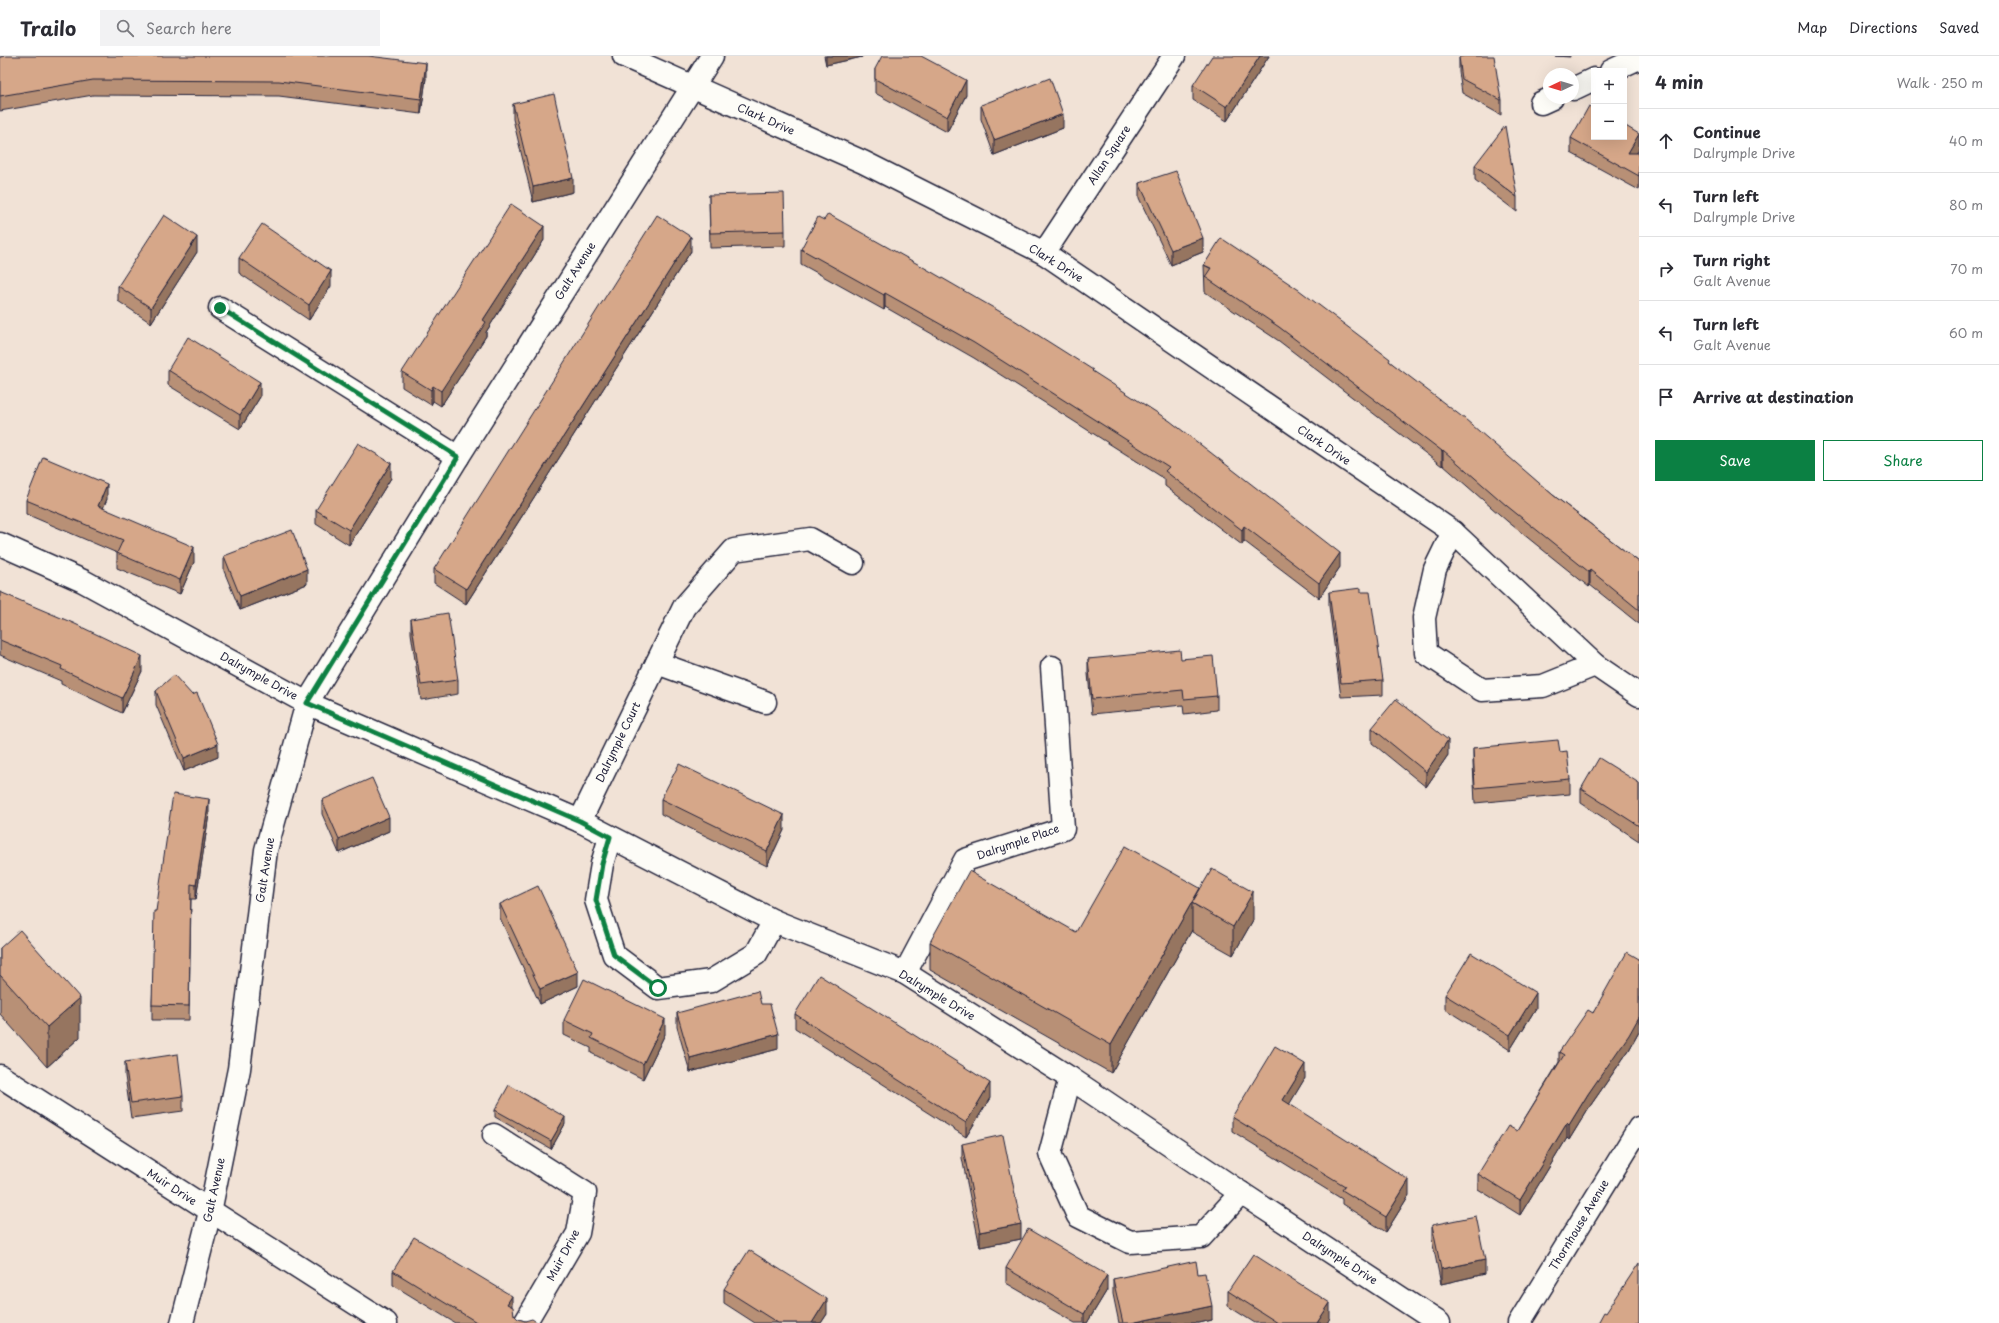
<!DOCTYPE html>
<meta charset="utf-8">
<style>
body{margin:0;font-family:"Playpen Sans",sans-serif;background:#f2f2f3;color:#2b2b33}
.controls{position:absolute;right:12px;top:12px;display:grid;overflow:hidden;border-radius:0px;box-shadow:0 4px 16px #0002}
.controls button{width:36px;height:36px;display:grid;place-items:center;padding:0;border:0;border-bottom:1px solid #e1e1e2;background:#fff;color:#2b2b33;font:20px sans-serif}
.compass{position:absolute;left:1543px;top:12px;width:36px;height:36px;border-radius:50%;background:#fff;box-shadow:0 4px 16px #0002;rotate:266deg}
.stop{position:absolute;width:12px;height:12px;margin:-9px;border:3px solid #0b8043;border-radius:50%;background:#fff}
.stop.end{background:#0b8043;border-color:#fff;box-shadow:0 1px 4px #0008}
.list{margin:0;padding:0;list-style:none}
h2{display:flex;justify-content:space-between;align-items:center;height:52px;margin:0;padding:0 16px;font-size:17px}
h2 small{font-size:13px;font-weight:400;color:#7c7c81}
.list li{display:grid;grid-template-columns:26px 1fr auto;gap:12px;align-items:center;box-sizing:border-box;height:64px;padding:0 16px;border-top:1px solid #e1e1e2}
.list b{display:block;font-size:15px;white-space:nowrap}
.list p{margin:0;font-size:13px;white-space:nowrap;color:#7c7c81}
.list em{font-size:13px;font-style:normal;color:#7c7c81}
.actions{display:flex;gap:8px;padding:12px 16px}
.actions a{flex:1;padding:9px 0;border:1px solid #0b8043;border-radius:0px;text-align:center;font-size:14px;color:#0b8043}
.actions .main{background:#0b8043;color:#fff}
.icon{flex:none;width:22px;height:22px;fill:none;stroke:currentColor;stroke-width:2;stroke-linecap:round;stroke-linejoin:round}
.map{position:relative;flex:none;width:1639px;height:1267px;overflow:hidden}
header{display:flex;align-items:center;gap:24px;box-sizing:border-box;height:56px;padding:0 20px;background:#fff;border-bottom:1px solid #e1e1e2}
header strong{font-size:19px}
nav{display:flex;gap:22px;margin-inline-start:auto;font-size:14px}
.search{width:280px;height:36px;background:#f2f2f3;display:flex;align-items:center;gap:10px;box-sizing:border-box;padding:0 14px;border-radius:0px;color:#7c7c81;font-size:15px}
main{display:flex}
aside{flex:1;background:#fff}
.map>svg:first-child{display:block}
.lines{fill:none;stroke-linecap:round;stroke-linejoin:round}
.minor-casing{stroke:#22223b;stroke-width:25}
.minor{stroke:#fdfcf7;stroke-width:22}
.wall{fill:#b89076;stroke:#22223b}
.shaded-wall{fill:#967560;stroke:#22223b}
.building{fill:#d6a789;stroke:#22223b}
.route{stroke:#0b8043;stroke-width:5}
.labels{text-anchor:middle;stroke-width:3;stroke-linejoin:round;paint-order:stroke}
.street-label{font-size:11px;fill:#22223b;stroke:#fdfcf7}
</style>
<header>
<strong>Trailo</strong>
<div class="search"><svg class="icon" aria-label="search" viewBox="0 0 24 24"><circle cx="10" cy="10" r="6"/><path d="M15 15l6 6"/></svg>Search here</div>
<nav><a>Map</a><a>Directions</a><a>Saved</a></nav>
</header>
<main>
<div class="map">
<svg width="1639" height="1267" viewBox="0 0 1639 1267">
<rect width="100%" height="100%" fill="#f1e2d6"/>
<filter id="ink" filterUnits="userSpaceOnUse"><feTurbulence type="fractalNoise" baseFrequency=".025" numOctaves="2"/><feDisplacementMap in="SourceGraphic" scale="8" xChannelSelector="R" yChannelSelector="G"/><feConvolveMatrix kernelMatrix="1 2 1 2 8 2 1 2 1" color-interpolation-filters="sRGB"/></filter>
<g filter="url(#ink)">
<g class="lines">
<g class="minor-casing">
<g id="minor">
<path d="M 624,0 L 863,106 L 1044,197 L 1453,476 L 1595,609 L 1639,639"/>
<path d="M 1611,15 L 1639,2"/>
<path d="M 1573,33 L 1594,23"/>
<path d="M 1541,47 L 1552,42"/>
<path d="M 1044,197 L 1174,0"/>
<path d="M 220,252 L 458,401"/>
<path d="M 1453,476 L 1435,513 L 1424,562 L 1426,597 L 1482,634 L 1543,630 L 1595,609"/>
<path d="M 0,488 L 83,525 L 307,647 L 580,765 L 774,865 L 905,917 L 1070,1022 L 1241,1137 L 1439,1267"/>
<path d="M 657,607 L 765,646"/>
<path d="M 580,765 L 684,551 L 734,494 L 810,483 L 853,507"/>
<path d="M 610,781 L 602,808 L 596,844 L 614,899 L 658,932 L 711,925 L 756,898 L 774,865"/>
<path d="M 905,917 L 965,804 L 1063,773 L 1052,611"/>
<path d="M 0,1020 L 386,1267"/>
<path d="M 1070,1022 L 1050,1098 L 1078,1160 L 1130,1186 L 1201,1181 L 1241,1137"/>
<path d="M 494,1079 L 585,1137 L 578,1177 L 525,1267"/>
<path d="M 182,1267 L 210,1156 L 239,1013 L 266,794 L 307,647 L 458,401 L 712,0"/>
<path d="M 1519,1267 L 1639,1072"/>
</g>
</g>
<use href="#minor" class="minor"/>
</g>
<g class="wall">
<path d="M 824,0 L 862,0 L 862,1 L 826,9 Z"/>
<path d="M 1269,0 L 1227,65 L 1193,44 L 1193,29 Z"/>
<path d="M 1555,0 L 1570,0 L 1570,1 Z"/>
<path d="M 0,1 L 426,22 L 421,58 L 279,40 L 93,39 L 0,55 Z"/>
<path d="M 1459,1 L 1501,44 L 1501,59 L 1462,37 L 1459,16 Z"/>
<path d="M 875,13 L 966,39 L 947,76 L 875,37 Z"/>
<path d="M 513,48 L 573,136 L 533,146 L 513,63 Z"/>
<path d="M 981,49 L 1063,72 L 994,99 L 981,63 Z"/>
<path d="M 1571,82 L 1637,97 L 1639,97 L 1639,134 L 1571,97 Z"/>
<path d="M 1475,109 L 1517,141 L 1517,156 L 1475,124 Z"/>
<path d="M 1139,127 L 1203,196 L 1171,209 L 1139,142 Z"/>
<path d="M 709,139 L 785,175 L 785,190 L 710,192 Z"/>
<path d="M 544,184 L 486,276 L 486,280 L 441,350 L 433,345 L 431,349 L 402,331 L 402,316 Z"/>
<path d="M 801,193 L 1093,316 L 1340,511 L 1319,542 L 1244,485 L 1242,489 L 1165,430 L 1165,423 L 974,302 L 885,251 L 884,254 L 801,208 Z"/>
<path d="M 691,195 L 466,548 L 434,527 L 434,513 Z"/>
<path d="M 197,196 L 151,267 L 118,245 L 118,230 Z"/>
<path d="M 239,202 L 331,230 L 309,264 L 239,217 Z"/>
<path d="M 1204,209 L 1390,306 L 1553,439 L 1639,506 L 1639,568 L 1590,529 L 1589,531 L 1507,465 L 1443,409 L 1442,410 L 1279,285 L 1205,236 Z"/>
<path d="M 168,314 L 260,341 L 240,373 L 168,329 Z"/>
<path d="M 391,422 L 349,489 L 316,468 L 316,454 Z"/>
<path d="M 107,443 L 103,452 L 194,506 L 180,538 L 117,512 L 117,497 L 26,458 L 26,444 Z"/>
<path d="M 224,500 L 307,528 L 240,554 L 224,515 Z"/>
<path d="M 0,536 L 142,615 L 122,657 L 61,628 L 61,625 L 0,599 Z"/>
<path d="M 1329,536 L 1383,624 L 1383,639 L 1341,641 L 1329,550 Z"/>
<path d="M 411,563 L 458,624 L 458,638 L 421,644 L 411,577 Z"/>
<path d="M 1088,603 L 1181,603 L 1217,640 L 1217,654 L 1184,658 L 1183,649 L 1092,658 L 1088,618 Z"/>
<path d="M 156,635 L 218,701 L 184,715 L 156,649 Z"/>
<path d="M 1372,672 L 1448,699 L 1426,731 L 1372,687 Z"/>
<path d="M 1473,692 L 1560,696 L 1570,723 L 1570,738 L 1475,747 L 1473,707 Z"/>
<path d="M 1639,727 L 1639,785 L 1581,747 L 1581,733 Z"/>
<path d="M 661,743 L 784,774 L 767,810 L 661,758 Z"/>
<path d="M 322,744 L 389,775 L 339,797 L 322,758 Z"/>
<path d="M 209,758 L 196,843 L 191,843 L 189,964 L 152,964 L 152,949 L 156,855 Z"/>
<path d="M 1200,834 L 1253,864 L 1233,899 L 1192,876 L 1192,874 L 1111,1017 L 930,914 L 930,886 L 1076,876 Z"/>
<path d="M 500,848 L 578,930 L 540,948 L 500,862 Z"/>
<path d="M 0,892 L 80,981 L 47,1011 L 0,958 Z"/>
<path d="M 1639,903 L 1639,976 L 1629,994 L 1588,1053 L 1569,1084 L 1567,1082 L 1520,1159 L 1478,1133 L 1478,1118 L 1517,1075 L 1559,1006 L 1559,996 Z"/>
<path d="M 1445,939 L 1536,952 L 1510,994 L 1445,953 Z"/>
<path d="M 761,948 L 778,993 L 690,1016 L 677,971 L 677,957 Z"/>
<path d="M 795,958 L 990,1042 L 966,1081 L 795,972 Z"/>
<path d="M 564,964 L 665,978 L 643,1023 L 591,997 L 591,992 L 564,979 Z"/>
<path d="M 125,1006 L 183,1040 L 183,1055 L 131,1062 L 125,1020 Z"/>
<path d="M 1305,1022 L 1289,1048 L 1409,1139 L 1386,1176 L 1342,1148 L 1342,1143 L 1232,1075 L 1232,1061 Z"/>
<path d="M 495,1054 L 565,1068 L 551,1093 L 495,1061 Z"/>
<path d="M 962,1088 L 1021,1183 L 980,1191 L 962,1102 Z"/>
<path d="M 1432,1169 L 1485,1218 L 1441,1228 L 1432,1184 Z"/>
<path d="M 1006,1212 L 1107,1234 L 1087,1267 L 1075,1267 L 1006,1227 Z"/>
<path d="M 393,1215 L 512,1251 L 514,1259 L 518,1263 L 525,1265 L 538,1267 L 455,1267 L 393,1229 Z"/>
<path d="M 1198,1218 L 1212,1264 L 1199,1267 L 1119,1267 L 1113,1238 L 1113,1223 Z"/>
<path d="M 724,1233 L 827,1258 L 821,1267 L 755,1267 L 724,1247 Z"/>
<path d="M 1228,1235 L 1330,1262 L 1327,1267 L 1255,1267 L 1228,1250 Z"/>
</g>
<g class="shaded-wall">
<path d="M 826,0 L 862,0 L 862,1 L 826,9 Z"/>
<path d="M 1260,0 L 1269,0 L 1227,65 L 1227,51 Z"/>
<path d="M 426,7 L 426,22 L 421,58 L 421,43 Z"/>
<path d="M 966,24 L 966,39 L 947,76 L 947,61 Z"/>
<path d="M 1063,58 L 1063,72 L 994,99 L 994,84 Z"/>
<path d="M 1639,78 L 1639,93 L 1628,112 L 1628,97 Z"/>
<path d="M 573,122 L 573,136 L 533,146 L 533,131 Z"/>
<path d="M 544,170 L 544,184 L 486,276 L 486,280 L 441,350 L 441,335 L 483,264 Z"/>
<path d="M 197,181 L 197,196 L 151,267 L 151,252 Z"/>
<path d="M 691,181 L 691,195 L 466,548 L 466,533 Z"/>
<path d="M 1203,182 L 1203,196 L 1171,209 L 1171,194 Z"/>
<path d="M 331,215 L 331,230 L 309,264 L 309,249 Z"/>
<path d="M 885,237 L 885,251 L 884,254 L 884,239 Z"/>
<path d="M 260,326 L 260,341 L 240,373 L 240,359 Z"/>
<path d="M 433,330 L 433,345 L 431,349 L 431,334 Z"/>
<path d="M 1443,394 L 1443,409 L 1442,410 L 1442,395 Z"/>
<path d="M 391,407 L 391,422 L 349,489 L 349,474 Z"/>
<path d="M 107,428 L 107,443 L 98,464 L 98,450 Z"/>
<path d="M 1244,470 L 1244,485 L 1242,489 L 1242,474 Z"/>
<path d="M 194,491 L 194,506 L 180,538 L 180,524 Z"/>
<path d="M 1340,497 L 1340,511 L 1319,542 L 1319,527 Z"/>
<path d="M 307,513 L 307,528 L 240,554 L 240,540 Z"/>
<path d="M 1590,514 L 1590,529 L 1589,531 L 1589,516 Z"/>
<path d="M 142,600 L 142,615 L 122,657 L 122,642 Z"/>
<path d="M 1448,684 L 1448,699 L 1426,731 L 1426,716 Z"/>
<path d="M 218,688 L 218,701 L 184,715 L 184,702 Z"/>
<path d="M 209,743 L 209,758 L 196,843 L 196,829 Z"/>
<path d="M 784,759 L 784,774 L 767,810 L 767,795 Z"/>
<path d="M 389,761 L 389,775 L 339,797 L 339,783 Z"/>
<path d="M 1200,832 L 1200,852 L 1192,847 L 1192,874 L 1111,1017 L 1111,989 Z"/>
<path d="M 1253,836 L 1253,864 L 1233,899 L 1233,871 Z"/>
<path d="M 578,916 L 578,930 L 540,948 L 540,933 Z"/>
<path d="M 1536,937 L 1536,952 L 1510,994 L 1510,979 Z"/>
<path d="M 80,942 L 80,981 L 47,1011 L 47,971 Z"/>
<path d="M 1639,961 L 1639,976 L 1629,994 L 1588,1053 L 1569,1084 L 1569,1069 L 1588,1038 Z"/>
<path d="M 665,963 L 665,978 L 643,1023 L 643,1008 Z"/>
<path d="M 778,978 L 778,993 L 690,1016 L 690,1002 Z"/>
<path d="M 1305,1008 L 1305,1022 L 1283,1059 L 1283,1044 Z"/>
<path d="M 990,1027 L 990,1042 L 966,1081 L 966,1067 Z"/>
<path d="M 565,1061 L 565,1068 L 551,1093 L 551,1085 Z"/>
<path d="M 1567,1067 L 1567,1082 L 1520,1159 L 1520,1144 Z"/>
<path d="M 1409,1124 L 1409,1139 L 1386,1176 L 1386,1161 Z"/>
<path d="M 1021,1168 L 1021,1183 L 980,1191 L 980,1176 Z"/>
<path d="M 1485,1204 L 1485,1218 L 1441,1228 L 1441,1213 Z"/>
<path d="M 1107,1219 L 1107,1234 L 1087,1267 L 1084,1267 L 1084,1258 Z"/>
<path d="M 512,1240 L 512,1254 L 507,1248 Z"/>
<path d="M 827,1243 L 827,1258 L 821,1267 L 812,1267 Z"/>
<path d="M 1330,1247 L 1330,1262 L 1327,1267 L 1317,1267 Z"/>
<path d="M 1212,1250 L 1212,1264 L 1199,1267 L 1131,1267 Z"/>
</g>
<g class="building">
<path d="M 6,0 L 368,0 L 426,7 L 421,43 L 279,25 L 93,24 L 0,40 L 0,1 Z"/>
<path d="M 882,0 L 921,0 L 966,24 L 947,61 L 875,23 L 875,13 Z"/>
<path d="M 1212,0 L 1260,0 L 1227,51 L 1193,29 Z"/>
<path d="M 1465,0 L 1494,0 L 1501,44 L 1462,23 L 1459,1 Z"/>
<path d="M 1050,22 L 1063,58 L 994,84 L 981,49 Z"/>
<path d="M 554,38 L 573,122 L 533,131 L 513,48 Z"/>
<path d="M 1589,50 L 1594,53 L 1594,81 L 1624,81 L 1624,69 L 1639,78 L 1628,97 L 1639,97 L 1639,120 L 1571,82 Z"/>
<path d="M 1505,70 L 1517,141 L 1475,109 Z"/>
<path d="M 1176,115 L 1203,182 L 1171,194 L 1139,127 Z"/>
<path d="M 784,137 L 785,175 L 710,177 L 709,139 Z"/>
<path d="M 511,148 L 544,170 L 483,264 L 486,266 L 441,335 L 433,330 L 431,334 L 402,316 Z"/>
<path d="M 828,158 L 923,211 L 1011,262 L 1093,314 L 1092,315 L 1170,365 L 1340,497 L 1319,527 L 1244,470 L 1242,474 L 1165,415 L 1169,411 L 974,287 L 885,237 L 884,239 L 801,193 L 818,161 L 824,164 Z"/>
<path d="M 164,159 L 197,181 L 151,252 L 118,230 Z"/>
<path d="M 657,159 L 691,181 L 466,533 L 434,513 Z"/>
<path d="M 262,168 L 331,215 L 309,249 L 239,202 Z"/>
<path d="M 1221,182 L 1299,234 L 1390,303 L 1389,305 L 1465,363 L 1553,439 L 1639,506 L 1639,554 L 1590,514 L 1589,516 L 1507,450 L 1443,394 L 1442,395 L 1279,271 L 1205,221 L 1211,212 L 1204,209 Z"/>
<path d="M 188,281 L 260,326 L 240,359 L 168,314 Z"/>
<path d="M 358,387 L 391,407 L 349,474 L 316,454 Z"/>
<path d="M 43,401 L 107,428 L 98,450 L 194,491 L 180,524 L 117,497 L 123,484 L 26,444 Z"/>
<path d="M 292,474 L 307,513 L 240,540 L 224,500 Z"/>
<path d="M 1361,532 L 1361,536 L 1370,536 L 1383,624 L 1341,627 L 1329,536 Z"/>
<path d="M 0,536 L 73,567 L 142,600 L 122,642 L 61,613 L 62,610 L 0,584 Z"/>
<path d="M 448,557 L 458,624 L 421,629 L 411,563 Z"/>
<path d="M 1180,594 L 1181,603 L 1213,600 L 1217,640 L 1184,643 L 1183,634 L 1092,643 L 1088,603 Z"/>
<path d="M 174,619 L 192,639 L 197,637 L 218,688 L 184,702 L 156,635 Z"/>
<path d="M 1396,643 L 1448,684 L 1426,716 L 1372,672 Z"/>
<path d="M 1558,684 L 1560,696 L 1567,695 L 1570,723 L 1475,732 L 1473,692 Z"/>
<path d="M 1599,702 L 1639,727 L 1639,770 L 1581,733 Z"/>
<path d="M 679,708 L 784,759 L 767,795 L 661,743 Z"/>
<path d="M 372,722 L 389,761 L 339,783 L 322,744 Z"/>
<path d="M 173,738 L 209,743 L 196,829 L 191,828 L 189,950 L 152,949 L 154,855 L 156,855 Z"/>
<path d="M 1125,790 L 1200,832 L 1111,989 L 930,886 L 969,815 L 1076,876 Z"/>
<path d="M 1212,813 L 1253,836 L 1233,871 L 1192,847 Z"/>
<path d="M 538,830 L 578,916 L 540,933 L 500,848 Z"/>
<path d="M 20,874 L 80,942 L 47,971 L 0,919 L 0,892 Z"/>
<path d="M 1627,896 L 1639,903 L 1639,961 L 1629,979 L 1588,1038 L 1569,1069 L 1567,1067 L 1520,1144 L 1478,1118 L 1508,1070 L 1517,1075 L 1564,999 L 1559,996 L 1588,954 L 1593,957 Z"/>
<path d="M 1471,897 L 1536,937 L 1510,979 L 1445,939 Z"/>
<path d="M 819,919 L 990,1027 L 966,1067 L 795,958 Z"/>
<path d="M 584,923 L 665,963 L 643,1008 L 591,982 L 593,978 L 564,964 Z"/>
<path d="M 758,935 L 761,948 L 770,948 L 778,978 L 690,1002 L 677,957 Z"/>
<path d="M 1275,990 L 1305,1008 L 1283,1044 L 1409,1124 L 1386,1161 L 1342,1134 L 1345,1130 L 1232,1061 Z"/>
<path d="M 178,998 L 183,1040 L 131,1047 L 125,1006 Z"/>
<path d="M 509,1029 L 565,1061 L 551,1085 L 495,1054 Z"/>
<path d="M 1003,1079 L 1021,1168 L 980,1176 L 962,1088 Z"/>
<path d="M 1476,1160 L 1485,1204 L 1441,1213 L 1432,1169 Z"/>
<path d="M 1028,1173 L 1107,1219 L 1084,1258 L 1006,1212 Z"/>
<path d="M 414,1181 L 512,1240 L 507,1248 L 513,1251 L 514,1259 L 518,1263 L 525,1265 L 532,1263 L 538,1267 L 478,1267 L 393,1215 Z"/>
<path d="M 749,1194 L 827,1243 L 812,1267 L 778,1267 L 724,1233 Z"/>
<path d="M 1253,1198 L 1330,1247 L 1317,1267 L 1278,1267 L 1228,1235 Z"/>
<path d="M 1196,1205 L 1198,1218 L 1205,1217 L 1212,1250 L 1131,1267 L 1123,1267 L 1113,1223 Z"/>
<path d="M 1639,1207 L 1639,1267 L 1598,1267 L 1604,1256 L 1606,1257 Z"/>
</g>
</g>
<g class="lines" filter="url(#ink)">
<path class="route" d="M 220,252 L 458,401 L 307,647 L 580,765 L 610,781 L 602,808 L 596,844 L 614,899 L 658,932"/>
</g>
<g class="labels">
<g class="street-label">
<text transform="translate(766 63) rotate(24)" y="4">Clark Drive</text>
<text transform="translate(1109 99) rotate(-57)" y="4">Allan Square</text>
<text transform="translate(1056 207) rotate(32)" y="4">Clark Drive</text>
<text transform="translate(575 215) rotate(-58)" y="4">Galt Avenue</text>
<text transform="translate(1324 389) rotate(34)" y="4">Clark Drive</text>
<text transform="translate(259 620) rotate(29)" y="4">Dalrymple Drive</text>
<text transform="translate(618 686) rotate(-64)" y="4">Dalrymple Court</text>
<text transform="translate(1018 786) rotate(-19)" y="4">Dalrymple Place</text>
<text transform="translate(265 814) rotate(-81)" y="4">Galt Avenue</text>
<text transform="translate(937 939) rotate(31)" y="4">Dalrymple Drive</text>
<text transform="translate(172 1131) rotate(33)" y="4">Muir Drive</text>
<text transform="translate(214 1134) rotate(-78)" y="4">Galt Avenue</text>
<text transform="translate(1579 1169) rotate(-59)" y="4">Thornhouse Avenue</text>
<text transform="translate(563 1199) rotate(-62)" y="4">Muir Drive</text>
<text transform="translate(1340 1202) rotate(33)" y="4">Dalrymple Drive</text>
</g>
</g>
</svg>
<div class="controls">
<button>+</button>
<button>−</button>
</div>
<svg class="compass" viewBox="-18 -18 36 36"><path d="M0-13l5 13h-10z" fill="#e53935"/><path d="M0 13l5-13h-10z" fill="#7c7c81"/></svg>
<div class="stop" style="left:658px;top:932px"></div>
<div class="stop end" style="left:220px;top:252px"></div>
</div>
<aside>
<h2>4 min<small>Walk · 250 m</small></h2>
<ul class="list">
<li><svg class="icon" aria-label="ahead" viewBox="0 0 24 24"><path d="M12 20V5M6 11l6-6 6 6"/></svg><div><b>Continue</b><p>Dalrymple Drive</p></div><em>40 m</em></li>
<li><svg class="icon" aria-label="left" viewBox="0 0 24 24"><path d="M17 20v-9H6M10 6l-5 5 5 5"/></svg><div><b>Turn left</b><p>Dalrymple Drive</p></div><em>80 m</em></li>
<li><svg class="icon" aria-label="right" viewBox="0 0 24 24"><path d="M7 20v-9h11M14 6l5 5-5 5"/></svg><div><b>Turn right</b><p>Galt Avenue</p></div><em>70 m</em></li>
<li><svg class="icon" aria-label="left" viewBox="0 0 24 24"><path d="M17 20v-9H6M10 6l-5 5 5 5"/></svg><div><b>Turn left</b><p>Galt Avenue</p></div><em>60 m</em></li>
<li><svg class="icon" aria-label="arrive" viewBox="0 0 24 24"><path d="M6 21V4h12l-3 4 3 4H6"/></svg><div><b>Arrive at destination</b></div></li>
</ul>
<div class="actions"><a class="main">Save</a><a>Share</a></div>
</aside>
</main>
